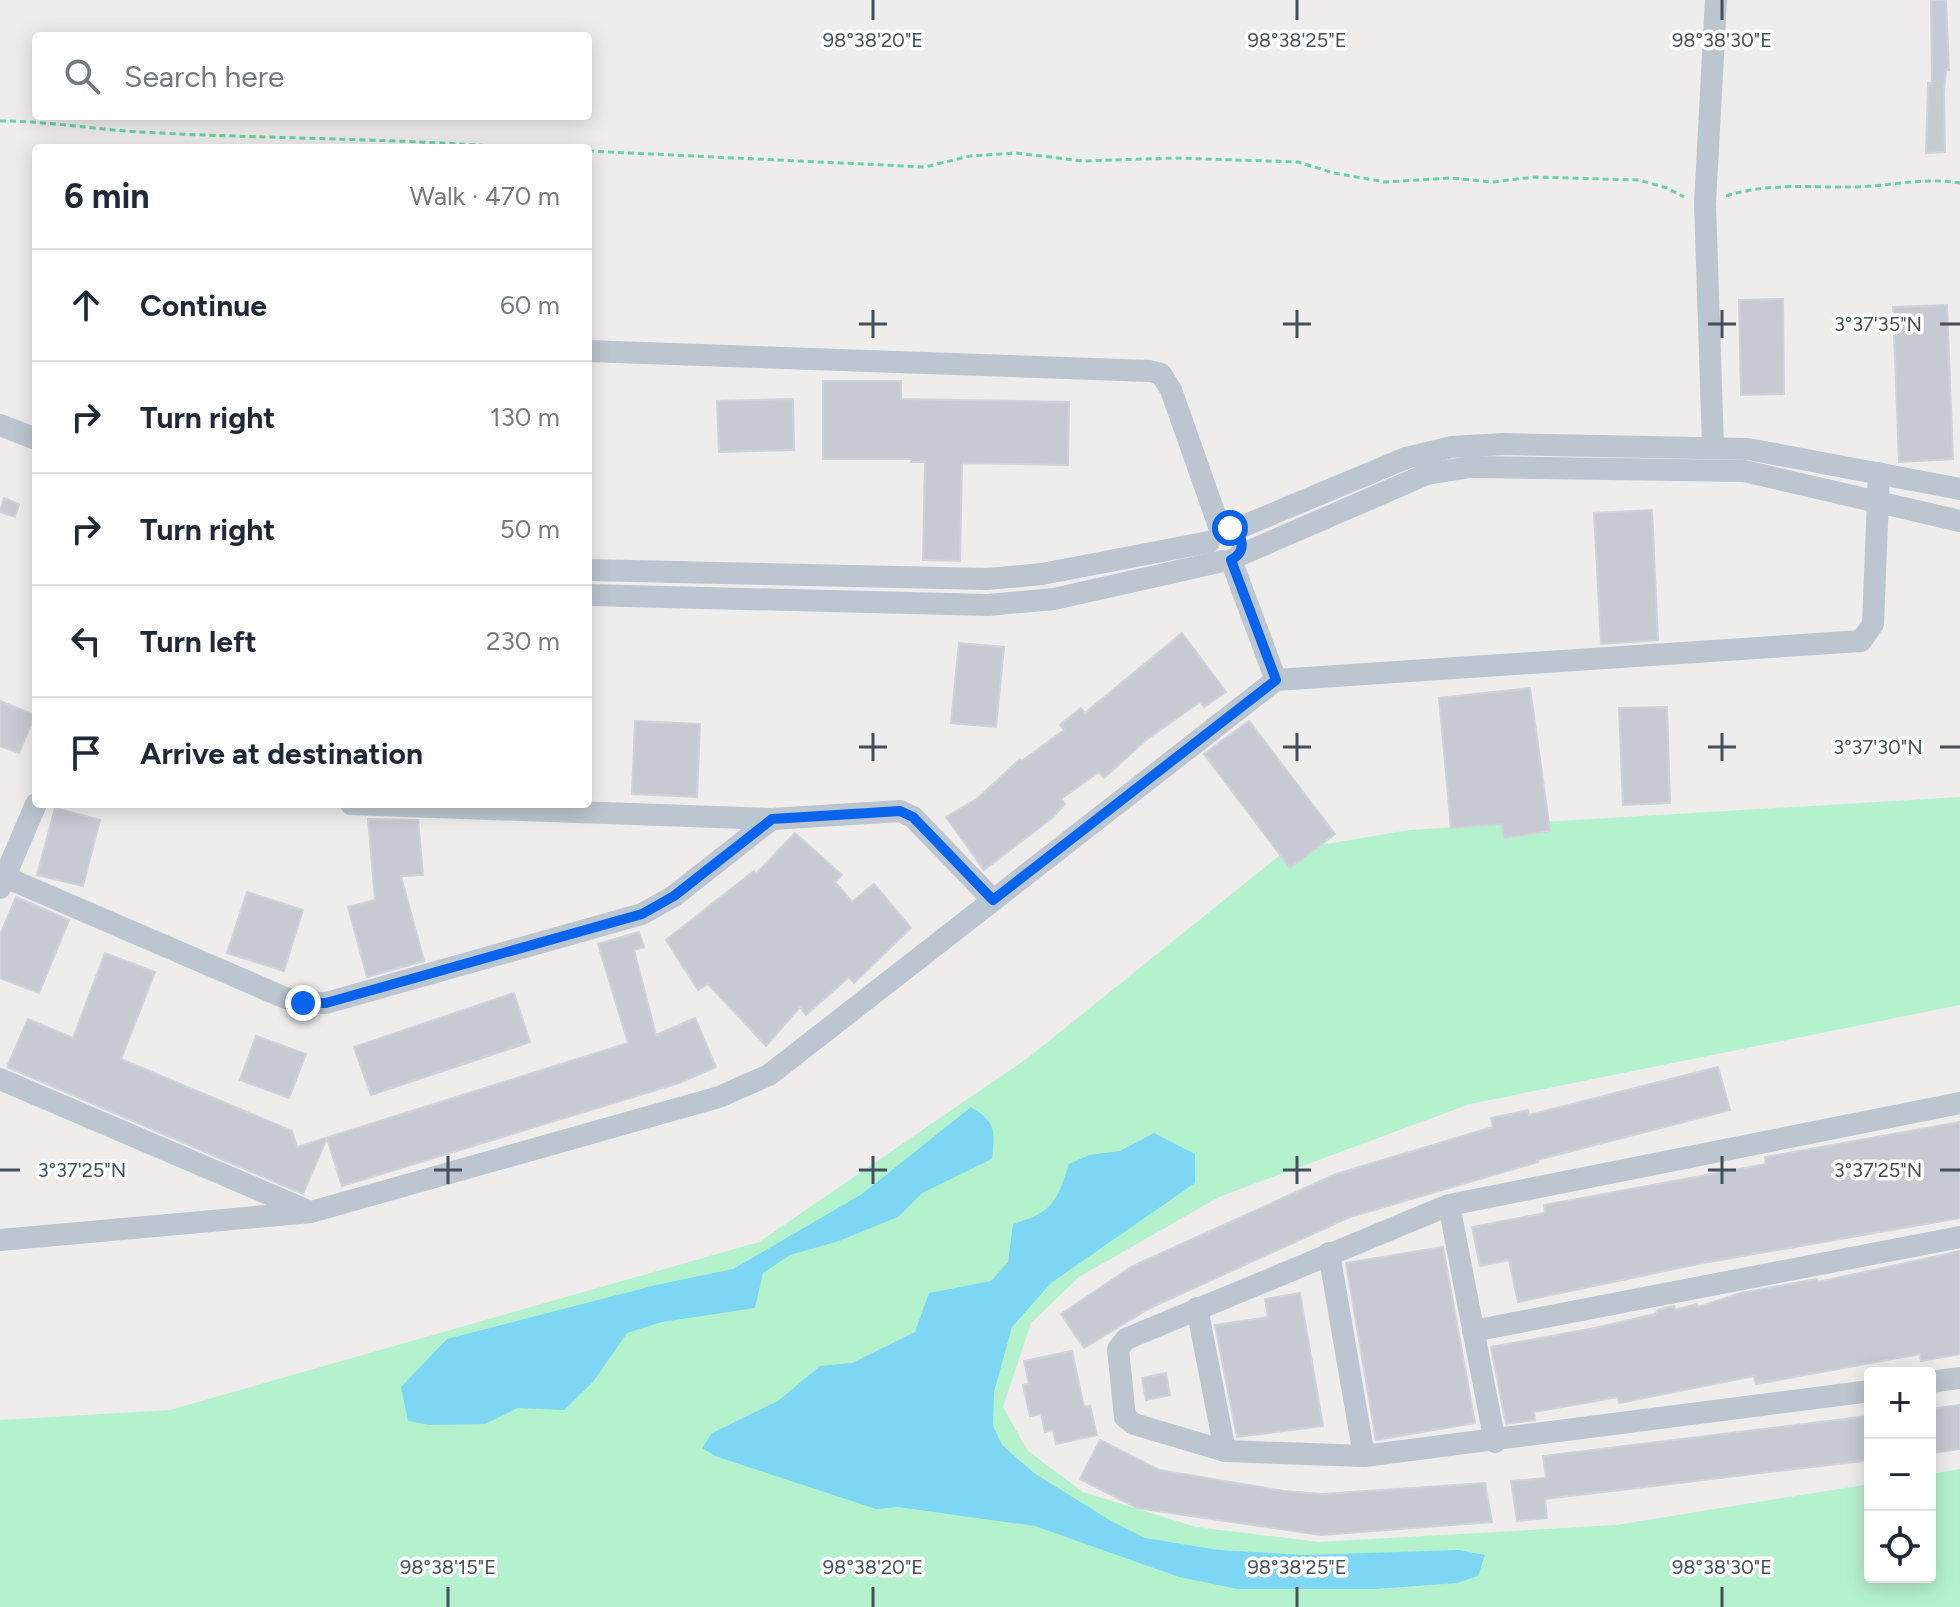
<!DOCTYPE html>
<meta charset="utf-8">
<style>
body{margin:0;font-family:Figtree,sans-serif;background:#f6f6f7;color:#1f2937}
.controls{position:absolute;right:24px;bottom:24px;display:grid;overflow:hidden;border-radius:8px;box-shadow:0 4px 20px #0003}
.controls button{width:72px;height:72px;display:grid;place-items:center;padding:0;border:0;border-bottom:2px solid #e0e1e3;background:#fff;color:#1f2937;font:40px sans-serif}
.stop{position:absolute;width:24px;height:24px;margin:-18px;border:6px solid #0864ec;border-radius:50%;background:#fff}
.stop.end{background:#0864ec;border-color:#fff;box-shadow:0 2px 8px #0008}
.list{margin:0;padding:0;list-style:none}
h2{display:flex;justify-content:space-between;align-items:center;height:104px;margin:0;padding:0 32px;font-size:34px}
h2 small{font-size:26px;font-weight:400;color:#747a83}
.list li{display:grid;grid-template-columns:52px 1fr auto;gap:24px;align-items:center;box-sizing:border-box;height:112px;padding:0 32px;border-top:2px solid #e0e1e3}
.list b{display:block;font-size:30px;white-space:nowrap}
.list em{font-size:26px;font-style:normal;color:#747a83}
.icon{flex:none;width:44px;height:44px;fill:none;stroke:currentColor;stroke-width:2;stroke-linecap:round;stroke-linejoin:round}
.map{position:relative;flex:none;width:1960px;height:1607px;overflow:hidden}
.search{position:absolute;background:#fff;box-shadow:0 4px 20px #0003;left:32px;top:32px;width:560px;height:88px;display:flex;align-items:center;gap:20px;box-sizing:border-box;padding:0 28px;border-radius:8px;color:#747a83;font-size:30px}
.panel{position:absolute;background:#fff;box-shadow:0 4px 20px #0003;left:32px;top:144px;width:560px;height:664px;border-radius:8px}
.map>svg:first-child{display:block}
.green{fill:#b4f2ce}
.water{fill:#7dd7f4}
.building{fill:#c7cad3;stroke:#cfd2d9;stroke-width:2}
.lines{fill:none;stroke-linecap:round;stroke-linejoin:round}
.path{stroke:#6ad3a3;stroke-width:3;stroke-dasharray:6 4;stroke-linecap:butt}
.minor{stroke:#bbc6d0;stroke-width:22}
.route{stroke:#0864ec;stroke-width:10}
.ticks{fill:none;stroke:#434f5b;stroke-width:3}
.ticks-label{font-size:20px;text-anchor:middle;fill:#434f5b;stroke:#fff;stroke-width:7;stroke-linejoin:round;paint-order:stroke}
</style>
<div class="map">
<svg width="1960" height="1607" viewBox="0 0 1960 1607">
<rect width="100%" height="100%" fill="#efecec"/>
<path class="green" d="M 1960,797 L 1960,1005 L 1470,1104 L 1219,1197 L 1079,1277 L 1031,1323 L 1003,1407 L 1028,1451 L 1083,1492 L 1196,1527 L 1319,1542 L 1616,1525 L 1870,1484 L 1870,1577 L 1930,1577 L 1930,1474 L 1960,1469 L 1960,1607 L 0,1607 L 0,1420 L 170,1410 L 759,1242 L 1029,1057 L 1285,851 L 1409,830 Z"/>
<g class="water">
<path d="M 971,1107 C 997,1123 995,1131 992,1159 L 922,1193 L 898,1217 L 839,1241 L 790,1255 L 763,1273 L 755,1308 L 662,1322 L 627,1333 L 593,1382 L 564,1410 L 518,1408 L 485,1424 L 430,1425 L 408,1421 L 401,1387 L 447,1339 L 656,1285 L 733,1269 L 862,1194 Z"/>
<path d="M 1154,1133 L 1195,1154 L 1195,1183 L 1051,1283 L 1012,1327 L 994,1392 L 993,1426 L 1002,1445 L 1034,1473 L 1111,1521 L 1145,1538 L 1218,1550 L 1305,1555 L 1459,1550 L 1485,1555 L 1478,1576 L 1457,1583 L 1375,1589 L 1238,1589 L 1179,1577 L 1035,1526 L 898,1507 L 876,1509 L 715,1456 L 702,1448 L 712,1433 L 778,1401 L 820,1366 L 852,1363 L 915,1332 L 929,1293 L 991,1281 L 1008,1262 L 1013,1224 C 1053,1212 1056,1203 1069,1164 L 1089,1155 L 1120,1151 Z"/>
</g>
<g class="building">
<path d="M 1931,0 L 1946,0 L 1949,70 L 1946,70 L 1944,92 L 1945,152 L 1926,153 L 1928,83 L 1932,83 Z"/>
<path d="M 1783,299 L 1784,394 L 1741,395 L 1739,300 Z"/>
<path d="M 1947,305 L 1953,459 L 1899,462 L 1893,307 Z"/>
<path d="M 823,381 L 901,381 L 901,399 L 1069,402 L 1068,465 L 962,463 L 960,561 L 923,560 L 925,462 L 911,462 L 911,459 L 823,459 Z"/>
<path d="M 793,399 L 794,450 L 719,452 L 717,401 Z"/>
<path d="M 4,498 L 19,504 L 15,517 L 0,512 Z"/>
<path d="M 1652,510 L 1658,640 L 1601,644 L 1594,513 Z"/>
<path d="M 1182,633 L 1226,692 L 1204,707 L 1200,702 L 1146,740 L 1104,778 L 1099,772 L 1061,799 L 1065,804 L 1052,818 L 984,870 L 946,817 L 978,798 L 1020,759 L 1022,761 L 1064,730 L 1060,725 L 1081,708 L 1085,713 Z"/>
<path d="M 959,643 L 1004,647 L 996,727 L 951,723 Z"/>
<path d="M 1530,688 L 1550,831 L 1504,838 L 1502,824 L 1451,828 L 1439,698 Z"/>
<path d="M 0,701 L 35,715 L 19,753 L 0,746 Z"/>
<path d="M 1667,707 L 1670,803 L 1623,805 L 1619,708 Z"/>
<path d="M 635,721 L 700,724 L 697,797 L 632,794 Z"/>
<path d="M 1249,721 L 1335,834 L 1290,868 L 1204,754 Z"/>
<path d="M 55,808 L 100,820 L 83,886 L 37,875 Z"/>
<path d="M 368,819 L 418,820 L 423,875 L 401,876 L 424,961 L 367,977 L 348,907 L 375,900 Z"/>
<path d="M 795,833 L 842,875 L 835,882 L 852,902 L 874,884 L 911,928 L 854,983 L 849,977 L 806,1015 L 800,1007 L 766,1046 L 708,984 L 698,990 L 666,940 L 754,871 L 756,874 Z"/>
<path d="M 247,892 L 303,910 L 284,971 L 227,953 Z"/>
<path d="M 16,897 L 69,920 L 39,993 L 0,978 L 0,935 Z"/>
<path d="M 639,932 L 644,947 L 634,950 L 656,1035 L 695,1018 L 716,1067 L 679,1083 L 342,1186 L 327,1138 L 303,1194 L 7,1067 L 28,1019 L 73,1038 L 105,953 L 155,972 L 121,1059 L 292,1131 L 297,1147 L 628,1043 L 598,944 Z"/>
<path d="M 514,993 L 530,1042 L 371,1095 L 354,1047 Z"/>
<path d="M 256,1036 L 306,1054 L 289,1098 L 240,1080 Z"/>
<path d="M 1718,1067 L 1730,1110 L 1537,1160 L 1538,1162 L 1350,1217 L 1150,1308 L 1084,1348 L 1061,1314 L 1131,1267 L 1336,1174 L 1493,1127 L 1491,1118 L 1528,1110 L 1529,1115 Z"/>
<path d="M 1960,1122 L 1960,1218 L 1703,1263 L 1518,1302 L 1509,1260 L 1480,1266 L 1472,1227 L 1545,1213 L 1544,1205 L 1766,1164 L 1765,1157 Z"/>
<path d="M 1443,1247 L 1475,1423 L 1376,1440 L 1346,1263 Z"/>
<path d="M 1960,1251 L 1960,1354 L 1921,1361 L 1920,1354 L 1756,1384 L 1754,1376 L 1619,1403 L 1618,1397 L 1534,1412 L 1535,1420 L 1506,1424 L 1491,1347 L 1595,1328 L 1655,1314 L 1658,1310 L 1674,1306 L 1675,1310 L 1697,1304 L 1698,1307 L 1741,1293 L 1817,1279 L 1818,1282 Z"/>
<path d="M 1300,1293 L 1323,1426 L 1237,1437 L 1215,1325 L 1268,1317 L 1265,1299 Z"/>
<path d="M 1072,1351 L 1084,1407 L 1090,1406 L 1097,1435 L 1056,1444 L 1053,1430 L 1045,1432 L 1041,1414 L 1030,1416 L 1023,1385 L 1029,1384 L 1024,1361 Z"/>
<path d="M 1166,1373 L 1170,1395 L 1146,1400 L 1142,1378 Z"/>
<path d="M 1960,1405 L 1960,1449 L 1930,1453 L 1930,1409 Z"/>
<path d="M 1870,1416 L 1870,1460 L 1545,1499 L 1547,1518 L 1517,1521 L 1511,1481 L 1546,1478 L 1543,1456 Z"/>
<path d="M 1100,1440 L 1159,1470 L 1284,1491 L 1322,1494 L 1485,1483 L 1492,1522 L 1321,1535 L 1137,1508 L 1080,1479 Z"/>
</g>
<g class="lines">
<g class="path">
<path d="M 0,121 C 47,121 92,129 139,132 C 267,139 395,138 522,148"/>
<path d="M 588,151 L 925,167 L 970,156 L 1016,153 L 1083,161 L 1175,158 L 1298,162 L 1334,173 L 1385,182 L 1450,178 L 1492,182 L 1534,177 L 1639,180 L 1667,188 L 1684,197"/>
<path d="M 1726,196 C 1770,182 1810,188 1855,187 C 1890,186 1925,177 1960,183"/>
</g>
<g class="minor">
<path d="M 588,351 L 1150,371 L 1161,374 L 1171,390 L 1220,529"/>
<path d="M 0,425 L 36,439"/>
<path d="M 1713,446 L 1705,203 L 1716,0"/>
<path d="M 1234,530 L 1406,458 L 1452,447 L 1503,444 L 1748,449 L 1960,489"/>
<path d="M 1238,556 L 1427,474 L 1470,467 L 1744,471 L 1960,521"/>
<path d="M 1231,560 L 1276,680"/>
<path d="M 588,570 L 987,579 L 1042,574 L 1209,542"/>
<path d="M 588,595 L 988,605 L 1054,599 L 1223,561"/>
<path d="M 351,804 L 772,819 L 900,811 L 913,817 L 993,900"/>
<path d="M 5,877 L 283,997 L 303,1003 L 326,1003 L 642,914 L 674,896 L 772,819"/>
<path d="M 0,888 L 36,804"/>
<path d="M 0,1079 L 306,1210"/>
<path d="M 1449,1205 L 1495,1442"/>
<path d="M 0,1240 L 311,1212 L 719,1097 L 769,1075 L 1276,680 L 1861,641 L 1873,624 L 1879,473"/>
<path d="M 1329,1253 L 1364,1456"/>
<path d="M 1197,1308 L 1225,1451"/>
<path d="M 1473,1331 L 1960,1237"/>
<path d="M 1930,1382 L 1960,1378"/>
<path d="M 1870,1391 L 1364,1456 L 1225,1451 L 1134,1424 L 1125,1417 L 1118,1349 L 1126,1339 L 1449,1205 L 1960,1103"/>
</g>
</g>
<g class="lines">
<path class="route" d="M 303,1003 L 326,1003 L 642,914 L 674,896 L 772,819 L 900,811 L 913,817 L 993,900 L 1276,680 L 1231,560 C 1246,552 1245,536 1230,528"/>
</g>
<path class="ticks" d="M 873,0 L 873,20M 1297,0 L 1297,20M 1722,0 L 1722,20M 873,310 L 873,338M 1297,310 L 1297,338M 1722,310 L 1722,338M 859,324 L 887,324M 1283,324 L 1311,324M 1708,324 L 1736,324M 1940,324 L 1960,324M 873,733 L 873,761M 1297,733 L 1297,761M 1722,733 L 1722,761M 859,747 L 887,747M 1283,747 L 1311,747M 1708,747 L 1736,747M 1940,747 L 1960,747M 448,1156 L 448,1184M 873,1156 L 873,1184M 1297,1156 L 1297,1184M 1722,1156 L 1722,1184M 0,1170 L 20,1170M 434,1170 L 462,1170M 859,1170 L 887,1170M 1283,1170 L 1311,1170M 1708,1170 L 1736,1170M 1940,1170 L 1960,1170M 448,1587 L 448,1607M 873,1587 L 873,1607M 1297,1587 L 1297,1607M 1722,1587 L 1722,1607"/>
<g class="ticks-label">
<text x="873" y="47">98°38'20"E</text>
<text x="1297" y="47">98°38'25"E</text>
<text x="1722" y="47">98°38'30"E</text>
<text x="1878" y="331">3°37'35"N</text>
<text x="1878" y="754">3°37'30"N</text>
<text x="82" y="1177">3°37'25"N</text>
<text x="1878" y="1177">3°37'25"N</text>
<text x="448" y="1574">98°38'15"E</text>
<text x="873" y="1574">98°38'20"E</text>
<text x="1297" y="1574">98°38'25"E</text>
<text x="1722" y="1574">98°38'30"E</text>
</g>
</svg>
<div class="controls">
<button>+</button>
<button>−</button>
<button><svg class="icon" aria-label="locate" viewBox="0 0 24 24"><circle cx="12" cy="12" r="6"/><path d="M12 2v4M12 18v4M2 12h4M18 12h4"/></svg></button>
</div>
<div class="stop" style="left:1230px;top:528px"></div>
<div class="stop end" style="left:303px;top:1003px"></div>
<div class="search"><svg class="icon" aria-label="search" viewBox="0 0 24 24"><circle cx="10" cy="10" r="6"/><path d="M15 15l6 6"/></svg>Search here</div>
<section class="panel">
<h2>6 min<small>Walk · 470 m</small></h2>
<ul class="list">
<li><svg class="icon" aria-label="ahead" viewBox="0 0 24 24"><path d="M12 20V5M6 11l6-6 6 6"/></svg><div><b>Continue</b></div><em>60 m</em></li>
<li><svg class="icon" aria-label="right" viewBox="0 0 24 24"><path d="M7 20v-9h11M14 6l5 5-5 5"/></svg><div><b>Turn right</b></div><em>130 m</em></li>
<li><svg class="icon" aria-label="right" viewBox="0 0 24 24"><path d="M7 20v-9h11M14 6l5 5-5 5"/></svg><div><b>Turn right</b></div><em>50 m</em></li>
<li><svg class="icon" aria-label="left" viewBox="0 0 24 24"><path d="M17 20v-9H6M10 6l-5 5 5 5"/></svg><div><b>Turn left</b></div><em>230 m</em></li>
<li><svg class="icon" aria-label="arrive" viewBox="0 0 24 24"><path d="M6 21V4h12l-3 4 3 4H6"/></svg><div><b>Arrive at destination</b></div></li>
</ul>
</section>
</div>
